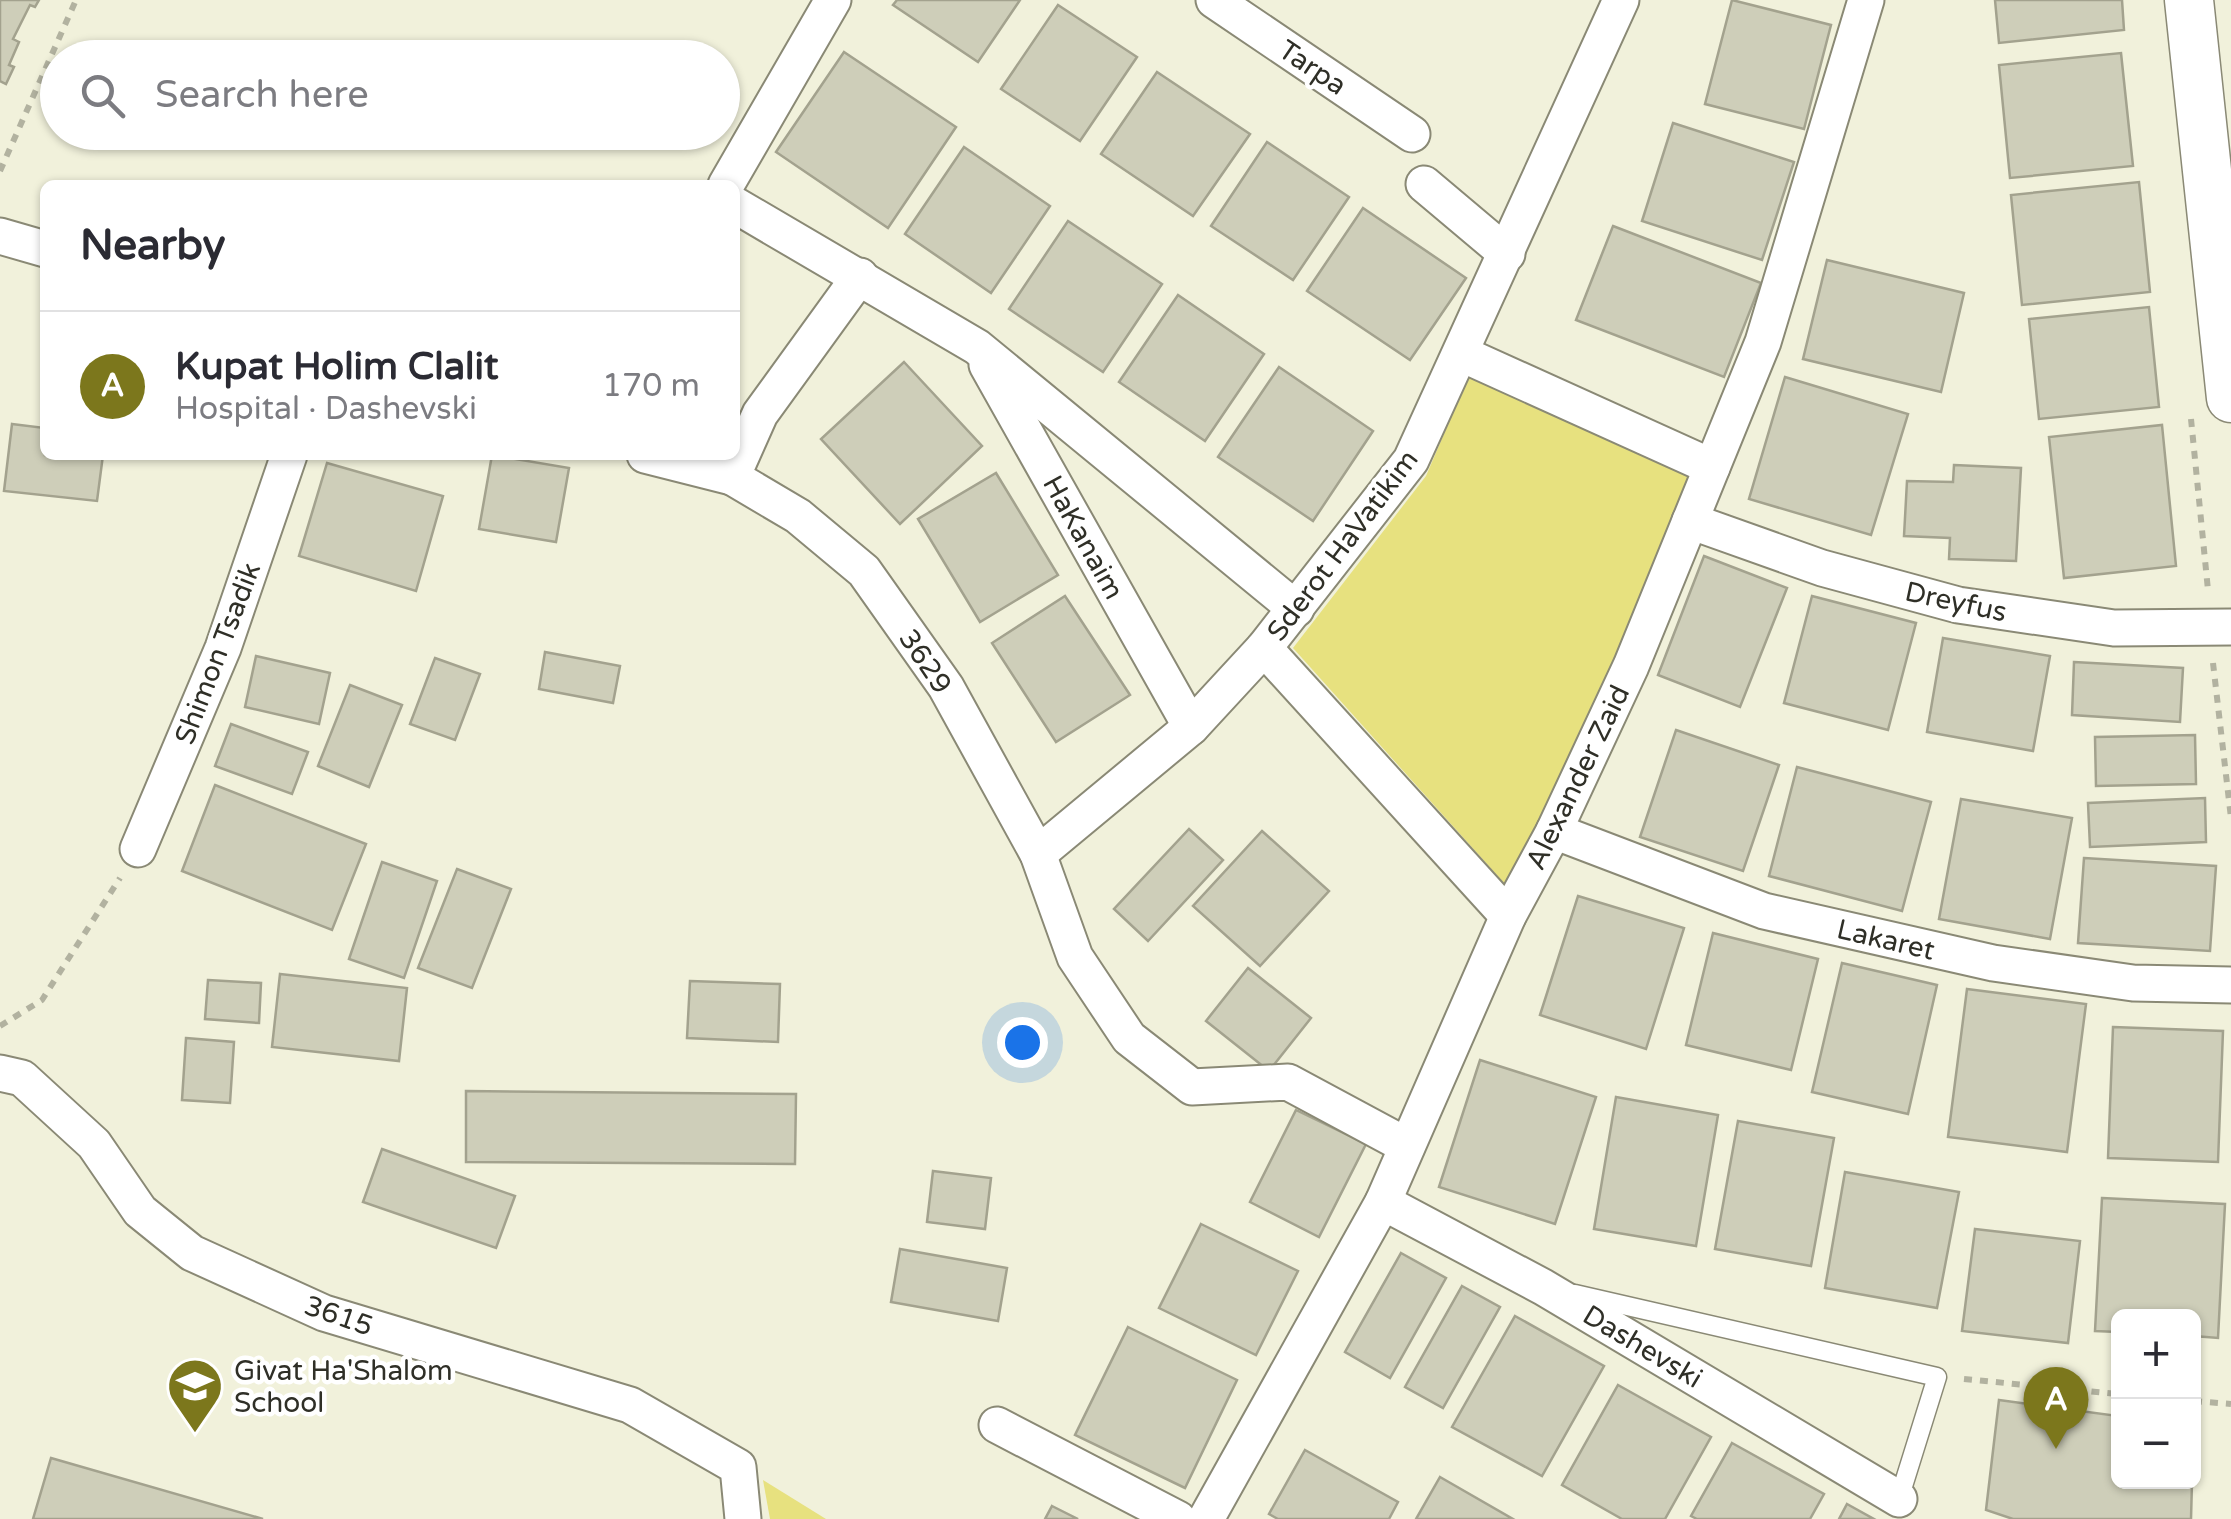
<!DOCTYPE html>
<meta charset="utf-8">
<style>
body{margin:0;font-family:"Varela Round",sans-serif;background:#f2f2f3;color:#2b2b33}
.controls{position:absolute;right:30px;bottom:30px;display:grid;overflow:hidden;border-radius:15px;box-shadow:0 2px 8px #0004}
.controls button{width:90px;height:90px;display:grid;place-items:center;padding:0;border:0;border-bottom:2px solid #e1e1e2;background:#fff;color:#2b2b33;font:50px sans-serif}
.you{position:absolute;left:1022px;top:1042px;width:35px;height:35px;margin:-25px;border:8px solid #fff;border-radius:50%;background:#1a73e8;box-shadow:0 0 0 15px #1a73e833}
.badge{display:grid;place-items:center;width:65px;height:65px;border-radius:50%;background:#7c771c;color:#fff;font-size:32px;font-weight:700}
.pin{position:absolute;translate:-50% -82px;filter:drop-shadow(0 2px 5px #0008)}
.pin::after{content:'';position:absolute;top:52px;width:35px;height:30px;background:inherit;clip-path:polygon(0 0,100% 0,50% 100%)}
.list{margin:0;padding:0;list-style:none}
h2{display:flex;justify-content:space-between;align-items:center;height:130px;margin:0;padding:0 40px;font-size:42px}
h2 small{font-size:32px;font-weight:400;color:#7c7c81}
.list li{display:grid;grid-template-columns:65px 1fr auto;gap:30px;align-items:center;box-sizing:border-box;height:150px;padding:0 40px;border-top:2px solid #e1e1e2}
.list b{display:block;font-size:38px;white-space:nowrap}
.list p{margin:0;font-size:32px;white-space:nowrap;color:#7c7c81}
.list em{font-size:32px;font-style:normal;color:#7c7c81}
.icon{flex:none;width:55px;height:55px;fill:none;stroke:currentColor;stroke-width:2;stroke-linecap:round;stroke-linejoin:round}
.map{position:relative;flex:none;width:2231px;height:1519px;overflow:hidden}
.search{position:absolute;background:#fff;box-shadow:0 2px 8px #0004;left:40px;top:40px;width:700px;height:110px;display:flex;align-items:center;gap:25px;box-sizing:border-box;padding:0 35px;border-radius:55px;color:#7c7c81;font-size:38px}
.panel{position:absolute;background:#fff;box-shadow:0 2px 8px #0004;left:40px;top:180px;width:700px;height:280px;border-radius:15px}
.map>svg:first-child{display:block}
.green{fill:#e7e17f}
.building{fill:#ceceb9;stroke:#a3a28e;stroke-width:2.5}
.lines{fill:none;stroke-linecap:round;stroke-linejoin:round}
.lane-casing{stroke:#8a8975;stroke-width:21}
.street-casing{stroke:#8a8975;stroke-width:39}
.secondary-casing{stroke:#8a8975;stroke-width:51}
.path{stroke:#b2b2a0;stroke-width:6;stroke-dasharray:8 8;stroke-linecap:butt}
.lane{stroke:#fff;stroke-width:18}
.street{stroke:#fff;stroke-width:35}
.secondary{stroke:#fff;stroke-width:48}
.labels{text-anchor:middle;stroke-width:9;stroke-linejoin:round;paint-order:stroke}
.street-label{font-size:28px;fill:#2f2f27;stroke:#fff}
.poi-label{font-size:28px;fill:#2f2f27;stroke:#fff;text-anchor:start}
</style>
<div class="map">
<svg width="2231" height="1519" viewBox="0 0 2231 1519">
<rect width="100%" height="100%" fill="#f1f1db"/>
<g class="green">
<path d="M 1469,375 L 1700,469 L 1512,892 L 1293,648 L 1426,476 Z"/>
<path d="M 763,1480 L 826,1519 L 770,1519 Z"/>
</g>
<g class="building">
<path d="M 0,0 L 39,0 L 35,7 L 30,5 L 13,39 L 19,42 L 9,65 L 14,67 L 6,84 L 0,81 Z"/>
<path d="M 897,0 L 1020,0 L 978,62 L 893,5 Z"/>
<path d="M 1732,0 L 1831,25 L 1804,129 L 1705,104 Z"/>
<path d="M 1995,0 L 2122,0 L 2124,30 L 1999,43 Z"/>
<path d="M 1058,5 L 1137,57 L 1080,141 L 1001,89 Z"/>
<path d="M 844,52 L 956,127 L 888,228 L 776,152 Z"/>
<path d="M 2121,53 L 2133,166 L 2010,178 L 1999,65 Z"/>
<path d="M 1157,72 L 1250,134 L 1193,216 L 1101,154 Z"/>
<path d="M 1673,123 L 1794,162 L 1762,260 L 1642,221 Z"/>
<path d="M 1267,142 L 1349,197 L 1293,280 L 1211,226 Z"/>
<path d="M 964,147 L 1050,206 L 991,293 L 905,234 Z"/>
<path d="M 2139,182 L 2150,292 L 2022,305 L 2011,195 Z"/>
<path d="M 1363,208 L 1466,278 L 1410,360 L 1307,291 Z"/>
<path d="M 1068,221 L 1162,284 L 1103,372 L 1009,309 Z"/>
<path d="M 1613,226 L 1761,283 L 1724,377 L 1576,320 Z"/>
<path d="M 1827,260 L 1964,293 L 1941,392 L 1803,359 Z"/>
<path d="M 1178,295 L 1264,354 L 1205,441 L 1119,382 Z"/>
<path d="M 2149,307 L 2159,407 L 2039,419 L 2029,319 Z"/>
<path d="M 904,362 L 982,446 L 900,524 L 821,439 Z"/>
<path d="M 1279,367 L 1373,431 L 1313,521 L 1218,457 Z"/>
<path d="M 1785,377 L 1908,414 L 1871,535 L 1749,499 Z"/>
<path d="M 12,424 L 45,428 L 45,455 L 103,455 L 97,501 L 4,491 Z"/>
<path d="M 2162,425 L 2176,566 L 2064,578 L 2049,437 Z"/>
<path d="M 492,455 L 569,468 L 556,542 L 479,529 Z"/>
<path d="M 327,463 L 443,496 L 416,591 L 299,556 Z"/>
<path d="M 1954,465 L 2021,468 L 2016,561 L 1949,559 L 1950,538 L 1904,536 L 1907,481 L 1953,482 Z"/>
<path d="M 996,473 L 1058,575 L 980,622 L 918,519 Z"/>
<path d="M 1704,556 L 1787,588 L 1740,707 L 1658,675 Z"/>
<path d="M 1065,596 L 1130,695 L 1056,742 L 992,643 Z"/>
<path d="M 1812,596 L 1916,623 L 1888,730 L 1784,703 Z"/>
<path d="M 1943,638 L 2050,656 L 2033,751 L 1927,732 Z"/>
<path d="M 545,652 L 620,666 L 613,703 L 539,689 Z"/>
<path d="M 256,656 L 330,673 L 319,724 L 245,707 Z"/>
<path d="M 435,658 L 480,674 L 455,740 L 410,724 Z"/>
<path d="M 2074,662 L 2183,668 L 2180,722 L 2072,715 Z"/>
<path d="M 350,685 L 402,705 L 369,787 L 318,766 Z"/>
<path d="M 231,724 L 308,752 L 292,794 L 215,766 Z"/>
<path d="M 1676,730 L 1779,765 L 1743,871 L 1640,837 Z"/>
<path d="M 2195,735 L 2196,784 L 2096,786 L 2095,737 Z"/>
<path d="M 1797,767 L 1931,802 L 1902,911 L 1769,876 Z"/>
<path d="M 215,785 L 366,844 L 332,930 L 182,871 Z"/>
<path d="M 2205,798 L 2206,842 L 2090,847 L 2088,803 Z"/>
<path d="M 1961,799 L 2072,818 L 2050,939 L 1939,919 Z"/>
<path d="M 1189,829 L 1223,860 L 1148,941 L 1114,909 Z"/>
<path d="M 1262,831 L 1329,891 L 1260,966 L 1193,906 Z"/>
<path d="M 2084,858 L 2216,866 L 2210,951 L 2078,943 Z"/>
<path d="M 382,862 L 437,881 L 404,978 L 349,959 Z"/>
<path d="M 457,869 L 511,889 L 472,988 L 418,968 Z"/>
<path d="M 1578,896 L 1684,928 L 1646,1049 L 1540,1015 Z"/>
<path d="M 1713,933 L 1818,959 L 1791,1070 L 1686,1045 Z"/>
<path d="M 1842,963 L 1937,985 L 1908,1114 L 1812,1092 Z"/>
<path d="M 1248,968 L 1311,1018 L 1269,1071 L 1206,1021 Z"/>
<path d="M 280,974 L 407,988 L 399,1061 L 272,1047 Z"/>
<path d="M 208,980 L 261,983 L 259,1023 L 205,1019 Z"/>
<path d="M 690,981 L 780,984 L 778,1042 L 687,1038 Z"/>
<path d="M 1967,989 L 2086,1004 L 2067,1152 L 1948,1137 Z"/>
<path d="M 2113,1027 L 2223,1031 L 2218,1162 L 2108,1158 Z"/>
<path d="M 186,1038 L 234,1042 L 230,1103 L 182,1100 Z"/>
<path d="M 1480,1060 L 1596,1097 L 1555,1224 L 1439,1187 Z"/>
<path d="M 466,1091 L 796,1094 L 795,1164 L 466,1162 Z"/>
<path d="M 1616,1097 L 1718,1115 L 1696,1246 L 1594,1229 Z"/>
<path d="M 1296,1110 L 1366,1144 L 1319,1237 L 1250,1202 Z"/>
<path d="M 1738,1121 L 1834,1138 L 1811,1266 L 1715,1249 Z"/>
<path d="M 382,1149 L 515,1196 L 496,1248 L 363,1202 Z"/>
<path d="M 933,1171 L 991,1178 L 985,1229 L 927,1222 Z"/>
<path d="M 1845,1172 L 1959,1192 L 1937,1308 L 1825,1288 Z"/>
<path d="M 2102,1198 L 2225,1204 L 2218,1338 L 2194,1336 L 2194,1316 L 2118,1316 L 2118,1332 L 2095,1331 Z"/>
<path d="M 1201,1224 L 1298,1271 L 1256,1355 L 1159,1308 Z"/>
<path d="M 1975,1229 L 2080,1241 L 2068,1343 L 1962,1331 Z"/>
<path d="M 900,1249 L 1007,1268 L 998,1321 L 891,1302 Z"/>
<path d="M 1401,1253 L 1446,1278 L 1390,1378 L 1345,1352 Z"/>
<path d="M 1462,1286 L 1500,1307 L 1443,1408 L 1405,1387 Z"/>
<path d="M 1515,1316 L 1604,1366 L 1542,1476 L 1452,1427 Z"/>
<path d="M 1128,1327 L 1237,1380 L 1185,1488 L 1075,1435 Z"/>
<path d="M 1618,1385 L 1711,1437 L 1665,1519 L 1622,1519 L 1562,1485 Z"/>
<path d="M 1999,1400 L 2118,1416 L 2118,1482 L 2192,1482 L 2191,1519 L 2013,1519 L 1986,1510 Z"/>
<path d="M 1732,1443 L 1824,1494 L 1810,1519 L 1697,1519 L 1691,1516 Z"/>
<path d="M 1305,1450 L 1398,1502 L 1389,1519 L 1278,1519 L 1269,1514 Z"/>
<path d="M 51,1458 L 263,1519 L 33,1519 Z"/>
<path d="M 1440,1477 L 1513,1519 L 1416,1519 Z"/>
<path d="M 1847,1504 L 1874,1519 L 1839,1519 Z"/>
<path d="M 1052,1506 L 1078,1519 L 1045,1519 Z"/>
</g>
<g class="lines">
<g class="lane-casing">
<path id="lane" d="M 1575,1294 L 1937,1377 L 1899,1499"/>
</g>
<g class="street-casing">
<g id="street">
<path d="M 1214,0 L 1412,134"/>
<path d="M 1424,184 L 1507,254"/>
<path d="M 726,185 L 833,0"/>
<path d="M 735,205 L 977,347 L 1296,609"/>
<path d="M 0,236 L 45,249"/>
<path d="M 860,276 L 760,414 L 732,477 L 798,516 L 864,571 L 946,687 L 1038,854 L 1075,957 L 1129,1038 L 1192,1087 L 1288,1082 L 1407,1146"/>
<path d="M 1462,354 L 1712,467"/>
<path d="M 987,365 L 1191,727"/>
<path d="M 645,455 L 732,477"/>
<path d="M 1690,521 L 1822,568 L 1958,605 L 2114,628 L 2231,627"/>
<path d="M 1264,648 L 1508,916"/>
<path d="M 1554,831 L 1764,911 L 1993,963 L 2133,983 L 2231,985"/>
<path d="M 138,849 L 223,648 L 289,455"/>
<path d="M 1038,854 L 1191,727 L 1264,648 L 1411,460 L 1621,0"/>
<path d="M 0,1073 L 22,1078 L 94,1144 L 140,1211 L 192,1253 L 324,1313 L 630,1405 L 738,1467 L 743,1519"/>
<path d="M 1383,1202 L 1543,1287 L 1899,1499"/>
<path d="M 997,1425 L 1178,1519"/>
<path d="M 1206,1519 L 1383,1202 L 1508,916 L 1554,831 L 1631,666 L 1763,342 L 1866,0"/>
</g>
</g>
<g class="secondary-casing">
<path id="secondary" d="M 2189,0 L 2231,398"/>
</g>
<g class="path">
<path d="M 0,171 L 76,0"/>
<path d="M 2191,419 L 2208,590"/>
<path d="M 2213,663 L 2231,818"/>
<path d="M 0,1026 L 42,1000 L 120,878"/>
<path d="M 1964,1379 L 2118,1394"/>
<path d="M 2194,1401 L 2231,1404"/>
</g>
<use href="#lane" class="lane"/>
<use href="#street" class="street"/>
<use href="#secondary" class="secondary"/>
</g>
<defs>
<g id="school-pin" transform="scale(2.875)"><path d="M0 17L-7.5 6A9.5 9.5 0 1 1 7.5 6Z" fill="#7c771c" stroke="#fff"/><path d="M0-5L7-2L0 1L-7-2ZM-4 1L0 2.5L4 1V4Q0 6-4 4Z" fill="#fff"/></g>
</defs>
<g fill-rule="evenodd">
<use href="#school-pin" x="195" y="1386"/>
</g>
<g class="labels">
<g class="street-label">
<text transform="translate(1313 67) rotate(34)" y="10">Tarpa</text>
<text transform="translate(1084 537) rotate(61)" y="10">HaKanaim</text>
<text transform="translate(1342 545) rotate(-53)" y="10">Sderot HaVatikim</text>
<text transform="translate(1956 601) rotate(12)" y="10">Dreyfus</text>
<text transform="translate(217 653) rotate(-69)" y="10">Shimon Tsadik</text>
<text transform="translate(926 661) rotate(56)" y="10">3629</text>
<text transform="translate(1577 777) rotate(-64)" y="10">Alexander Zaid</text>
<text transform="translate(1886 939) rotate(13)" y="10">Lakaret</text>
<text transform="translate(339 1315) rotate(19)" y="10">3615</text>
<text transform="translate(1643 1346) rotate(31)" y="10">Dashevski</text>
</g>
<g class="poi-label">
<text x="234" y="1380">Givat Ha'Shalom<tspan x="234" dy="32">School</tspan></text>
</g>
</g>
</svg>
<div class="controls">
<button>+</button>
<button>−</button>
</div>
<div class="you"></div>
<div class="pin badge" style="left:2056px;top:1449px">A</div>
<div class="search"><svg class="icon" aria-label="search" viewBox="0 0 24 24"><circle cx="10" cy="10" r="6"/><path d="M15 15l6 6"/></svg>Search here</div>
<section class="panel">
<h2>Nearby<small></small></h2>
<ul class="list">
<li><span class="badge">A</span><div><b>Kupat Holim Clalit</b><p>Hospital · Dashevski</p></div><em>170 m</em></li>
</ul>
</section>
</div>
